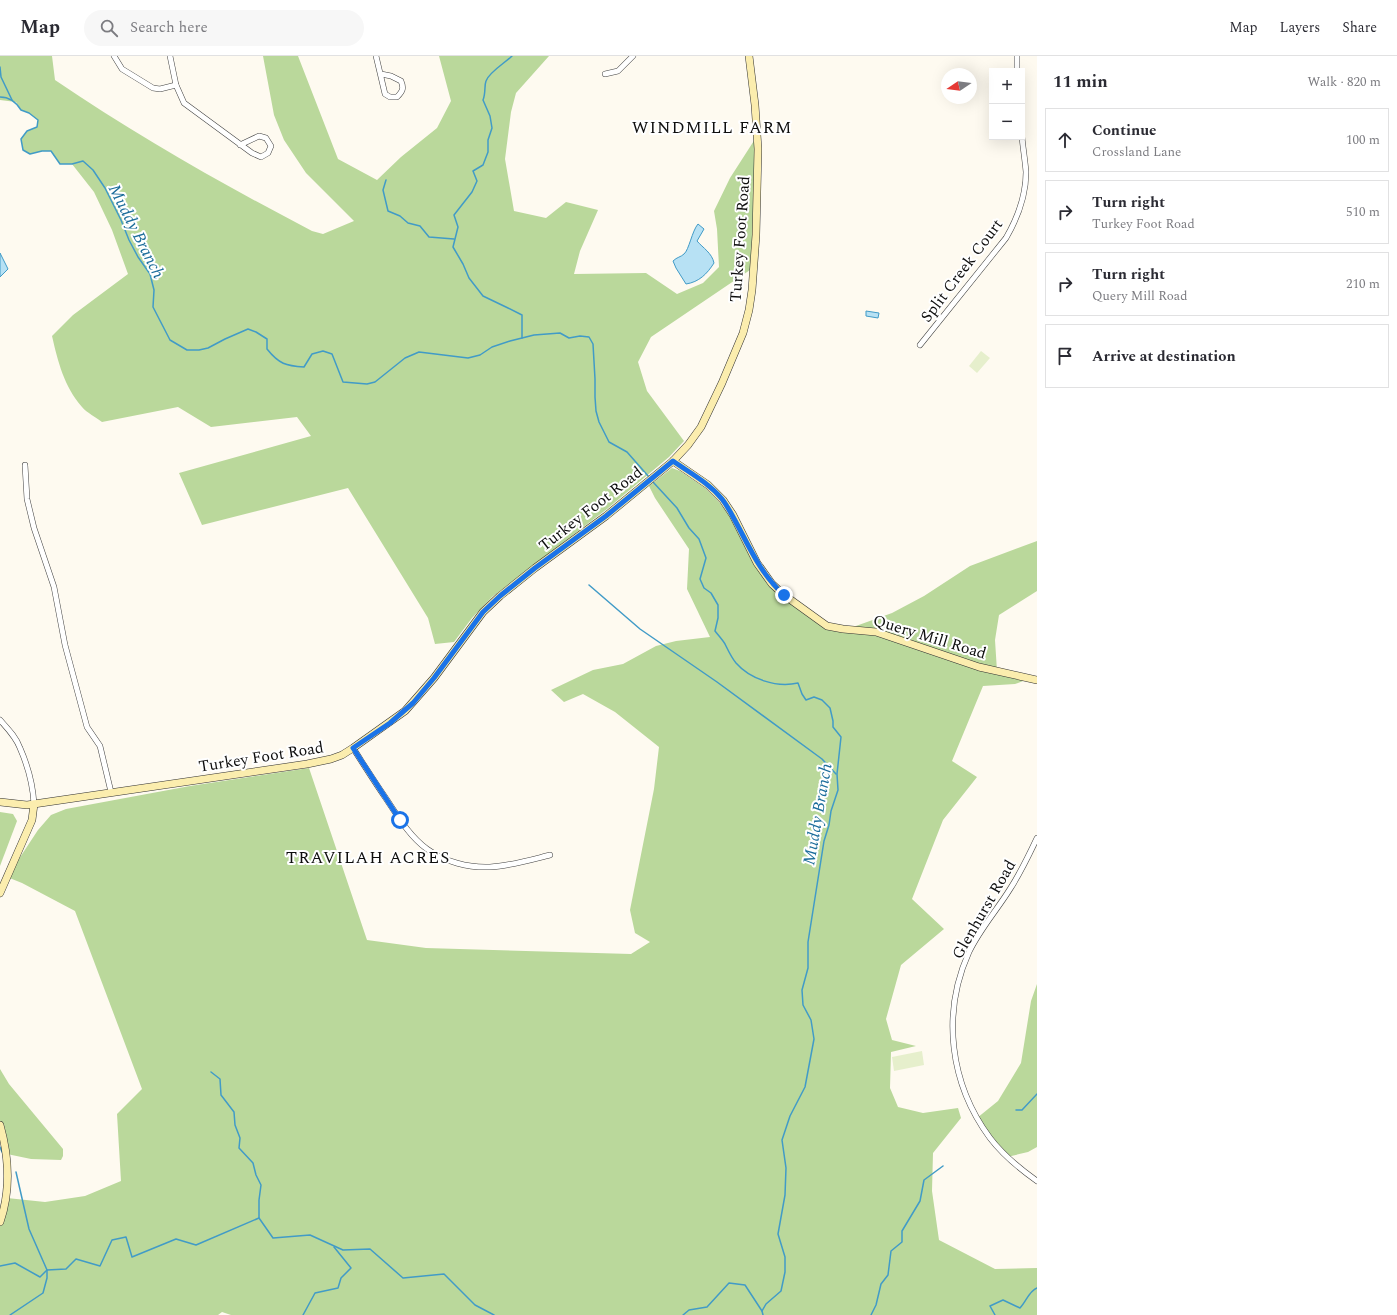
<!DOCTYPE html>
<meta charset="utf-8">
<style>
body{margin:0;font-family:Spectral,serif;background:#f7f7f7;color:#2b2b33}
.controls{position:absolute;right:12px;top:12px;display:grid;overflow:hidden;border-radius:0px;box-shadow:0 4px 16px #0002}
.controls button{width:36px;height:36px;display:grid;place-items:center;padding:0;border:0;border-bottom:1px solid #e1e1e2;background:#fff;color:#2b2b33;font:20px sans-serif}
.compass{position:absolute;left:941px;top:12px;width:36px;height:36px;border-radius:50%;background:#fff;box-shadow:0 4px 16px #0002;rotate:257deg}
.stop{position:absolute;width:12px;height:12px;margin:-9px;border:3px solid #1a73e8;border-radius:50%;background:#fff}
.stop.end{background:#1a73e8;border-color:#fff;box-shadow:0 1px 4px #0008}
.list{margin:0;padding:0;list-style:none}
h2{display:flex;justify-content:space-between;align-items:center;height:52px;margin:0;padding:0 16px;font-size:17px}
h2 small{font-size:13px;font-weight:400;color:#7c7c81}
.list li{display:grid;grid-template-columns:26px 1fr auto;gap:12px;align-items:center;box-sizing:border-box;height:64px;margin:0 8px 8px;padding:0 8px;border:1px solid #e1e1e2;border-radius:0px}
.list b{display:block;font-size:15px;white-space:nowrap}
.list p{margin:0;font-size:13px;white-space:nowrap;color:#7c7c81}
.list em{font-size:13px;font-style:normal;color:#7c7c81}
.icon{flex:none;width:22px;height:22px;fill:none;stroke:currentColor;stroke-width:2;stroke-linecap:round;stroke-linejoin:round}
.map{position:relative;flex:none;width:1037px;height:1259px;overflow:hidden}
header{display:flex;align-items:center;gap:24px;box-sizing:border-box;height:56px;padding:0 20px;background:#fff;border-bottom:1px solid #e1e1e2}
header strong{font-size:19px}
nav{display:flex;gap:22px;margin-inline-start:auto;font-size:14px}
.search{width:280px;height:36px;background:#f7f7f7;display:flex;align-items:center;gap:10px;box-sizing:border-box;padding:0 14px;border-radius:22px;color:#7c7c81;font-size:15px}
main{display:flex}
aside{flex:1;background:#fff}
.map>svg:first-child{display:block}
.forest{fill:#bad89b}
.pitch{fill:#e6efcc}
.water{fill:#b7e1f4;stroke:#419bc7}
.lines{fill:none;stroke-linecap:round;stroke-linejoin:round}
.stream{stroke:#419bc7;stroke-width:1.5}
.street-casing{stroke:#414141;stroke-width:6}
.secondary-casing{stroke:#303030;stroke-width:8}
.street{stroke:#fff;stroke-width:5}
.secondary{stroke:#fbedae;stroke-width:7}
.route{stroke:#1a73e8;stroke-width:5}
.labels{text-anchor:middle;stroke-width:4;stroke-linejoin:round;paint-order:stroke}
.street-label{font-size:16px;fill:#0e0e0e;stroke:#fff}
.neighbourhood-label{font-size:17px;letter-spacing:1px;fill:#0e0e0e;stroke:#fff}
.water-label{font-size:17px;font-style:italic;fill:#1c6d9b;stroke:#fff}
</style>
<header>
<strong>Map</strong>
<div class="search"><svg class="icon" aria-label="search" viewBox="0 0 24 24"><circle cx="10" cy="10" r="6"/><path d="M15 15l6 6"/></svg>Search here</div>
<nav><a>Map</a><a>Layers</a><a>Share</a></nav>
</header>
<main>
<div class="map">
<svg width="1037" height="1259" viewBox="0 0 1037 1259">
<rect width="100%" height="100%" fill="#fefaf0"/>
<g class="forest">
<path d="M 0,0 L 52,0 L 55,24 C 137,80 224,129 312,175 L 323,178 L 354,165 L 306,117 L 284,84 L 274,59 L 263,0 L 298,0 L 338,103 L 377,124 L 401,101 L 437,72 L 451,45 L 439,0 L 549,0 L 516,37 L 511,56 L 505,103 L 514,155 L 546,162 L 566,146 L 598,154 L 580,195 L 574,218 L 646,217 L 677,238 L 703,227 L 719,211 L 717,173 L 714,155 L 730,122 L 757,80 L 753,212 L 651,281 L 638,306 L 647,335 L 684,385 L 669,401 L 607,453 L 492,541 L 472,562 L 454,586 L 435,588 L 428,562 L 348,432 L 202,469 L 179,417 L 311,380 L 297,361 L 211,371 L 178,351 L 102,366 C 96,361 87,357 82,351 C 64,330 58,306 52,280 L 73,259 L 128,218 L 112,174 L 94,136 L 72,108 L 60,108 L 51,95 L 42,95 L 30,98 L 23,94 L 21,83 L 27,75 L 37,71 L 38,64 L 29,57 L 21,54 L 16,46 L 0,44 Z"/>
<path d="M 672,412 L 680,415 L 705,432 L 719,446 L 731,462 L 770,530 L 842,575 L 892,557 L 924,540 L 970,510 L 1037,485 L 1037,535 L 999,559 L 995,584 L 997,615 L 1031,622 L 1015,628 L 983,630 L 952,705 L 977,721 L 943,764 L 912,843 L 944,873 L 901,909 L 886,963 L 892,984 L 916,990 L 891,996 L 890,1032 L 898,1051 L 923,1057 L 958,1052 L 961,1062 L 933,1097 L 932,1135 L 939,1184 L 995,1213 L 1037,1212 L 1037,1259 L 231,1259 L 222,1256 L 218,1259 L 0,1259 L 0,1166 L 7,1142 L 45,1146 L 85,1140 L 121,1125 L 117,1058 L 142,1033 L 75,855 L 22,827 L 7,821 L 38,774 L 51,759 L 66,753 L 190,730 L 309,712 L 367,884 L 426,892 L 631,898 L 650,886 L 635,877 L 630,854 L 654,733 L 659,691 L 615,656 L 583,638 L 564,646 L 551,634 L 593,614 L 623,608 L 656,590 L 676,585 L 710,581 L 687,533 L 689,493 L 655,442 L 649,430 Z"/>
<path d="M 0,756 L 13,758 L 17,765 L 0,810 Z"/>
<path d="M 1037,928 L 1037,1091 L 1028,1096 L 1007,1101 L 977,1062 L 998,1045 L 1021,1007 L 1031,945 Z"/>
<path d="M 0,1013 L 9,1028 L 63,1093 L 63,1100 L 61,1104 L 31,1103 L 7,1098 L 0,1069 Z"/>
</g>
<g class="pitch">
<path d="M 981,295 L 990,302 L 977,317 L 969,310 Z"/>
<path d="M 922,995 L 924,1009 L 894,1015 L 892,1001 Z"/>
</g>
<g class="water">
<path d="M 698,168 L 704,173 L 697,185 C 703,192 712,197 714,207 C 707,218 699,226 686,228 L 676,212 L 673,205 C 677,201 681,201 684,198 C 689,194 692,175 698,168 Z"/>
<path d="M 0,197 L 8,213 L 0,221 Z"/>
<path d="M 866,255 L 879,257 L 878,262 L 866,260 Z"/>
</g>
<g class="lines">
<g class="stream">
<path d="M 512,0 C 505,7 489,16 486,25 C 484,30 486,37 483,44 L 490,60 L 492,72 L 488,84 L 488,96 L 483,109 L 473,115 L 477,125 L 472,136 L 454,159 L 458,171 L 453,191 L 463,208 L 469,222 L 483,240 L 508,252 L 522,259 L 522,282"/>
<path d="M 0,11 L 1,21 L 12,44"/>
<path d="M 0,41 C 10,41 16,46 21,54 L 29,57 L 38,64 L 37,71 L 27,75 L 21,83 L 23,94 L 30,98 L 42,95 L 51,95 L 60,108 L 72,108 L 83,105 L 93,114 L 105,132 L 121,164 L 129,184 L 138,201 L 150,218 L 154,234 L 153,251 L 170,284 L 187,294 L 199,294 L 208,292 L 225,283 L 248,273 L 256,276 L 267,283 L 267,293 C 279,308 286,310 304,311 L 312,298 L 323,295 L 332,298 L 343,326 L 367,328 L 375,326 L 405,302 L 419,296 L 468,302 L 480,299 L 492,291 L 510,285 L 534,279 L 560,277 L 569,282 L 580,280 L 589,281 L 593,288 L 595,323 L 595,341 L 596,355 L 599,366 L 609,386 L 627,396 L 649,421"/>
<path d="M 386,124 L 383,134 L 388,155 L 400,160 L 408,167 L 420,170 L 429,181 L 454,183"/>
<path d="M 653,426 L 677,452 L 689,472 L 699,483 L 706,502 L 700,523 L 704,532 L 711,537 L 718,549 L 718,562 L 715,575 C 718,579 722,583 725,588 C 728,594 731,601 736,607 C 750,623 776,632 798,627 L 802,638 L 806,644 L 814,641 L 822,644 L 830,652 L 833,665 L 833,671 L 841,681 L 837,718 L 838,734 L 831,755 L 829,769 L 824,785 L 808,886 L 808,912 L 802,934 L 803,949 L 811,964 L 814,983 L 805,1031 L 790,1060 L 782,1084 L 786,1112 L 785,1139 L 778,1178 L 785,1201 L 785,1216 L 781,1235 L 766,1248 L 762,1255 L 763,1259"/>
<path d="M 589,529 L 640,573 L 717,626 L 822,703 L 836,718"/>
<path d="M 211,1016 L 220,1023 L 221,1039 L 234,1056 L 235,1069 L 240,1082 L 239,1092 L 253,1107 L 256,1119 L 261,1129 L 259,1144 L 259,1162"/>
<path d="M 1016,1054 L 1022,1054 L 1037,1038"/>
<path d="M 0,1091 L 2,1096"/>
<path d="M 0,1210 L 15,1207 L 40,1221 L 47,1214 L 66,1213 L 76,1203 L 100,1210 L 112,1184 L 126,1181 L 132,1201 L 176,1183 L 196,1189 L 259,1162 L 273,1182 L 310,1179 L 343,1194 L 370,1193 L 403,1222 L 444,1218 L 475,1249 L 494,1259"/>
<path d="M 10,1259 L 43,1237 L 47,1222 L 47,1214 L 29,1173 L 16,1116"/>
<path d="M 303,1259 L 315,1237 L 338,1232 L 341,1222 L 351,1212 L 334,1191"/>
<path d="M 683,1259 L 689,1254 L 707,1251 L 729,1227 L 745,1229 L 762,1255"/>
<path d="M 871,1259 L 876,1249 L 881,1228 L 888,1219 L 891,1195 L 902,1186 L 902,1175 L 920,1145 L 924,1124 L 943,1110"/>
<path d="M 995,1259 L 990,1250 L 1003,1244 L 1020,1252 C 1026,1246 1029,1235 1037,1232"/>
</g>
<g class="street-casing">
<g id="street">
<path d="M 114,0 L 122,13 L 153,32 L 160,33 L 176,29"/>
<path d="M 170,0 L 176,29 L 184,47 L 252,97 L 261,101 L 268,97 L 271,90 L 266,82 L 259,80 L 240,89"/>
<path d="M 376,0 L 385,38 L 390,41 L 397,41 C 403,35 404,32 401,25 L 391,20 L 381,18"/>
<path d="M 1017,0 L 1017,15"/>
<path d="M 605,18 L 618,15 L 633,0"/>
<path d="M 920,289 L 1006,182 C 1017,163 1026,139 1026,116 C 1025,104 1023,92 1022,81"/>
<path d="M 25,409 L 27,443 L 34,472 L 54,531 L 65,589 L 87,671 L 100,690 L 111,736"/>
<path d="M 0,664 C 8,673 16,681 20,692 C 27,708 33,730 34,748"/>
<path d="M 353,692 C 364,709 374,725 385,741 C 397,759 409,780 427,793 C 445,806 469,812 490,811 C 510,810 530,804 550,799"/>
<path d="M 1037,782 C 1029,799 1021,816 1010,833 C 997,854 980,873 969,896 C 941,958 950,1028 990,1082 C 1003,1099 1020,1113 1037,1125"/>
</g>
</g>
<g class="secondary-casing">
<g id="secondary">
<path d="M 673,405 L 708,429 L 723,444 L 733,459 L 757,507 L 772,528 L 784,539 L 827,570 L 843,573 L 876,576 L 979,611 L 1037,624"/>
<path d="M 0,746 L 27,749 L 307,708 L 331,703 L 342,699 L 353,692 L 405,655 L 434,622 L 483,556 L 500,540 L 535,512 L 606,460 L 673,405 L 688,389 L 701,371 L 722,327 L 743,277 L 749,254 L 752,234 L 756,179 L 758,93 L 755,49 L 749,0"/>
<path d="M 0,837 L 32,764 L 34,748"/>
<path d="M 0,1069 C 9,1101 11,1134 0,1166"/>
</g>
</g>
<use href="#street" class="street"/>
<use href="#secondary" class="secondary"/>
</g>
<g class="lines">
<path class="route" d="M 400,764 L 353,692 L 390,667 L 413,647 L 434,622 L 483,556 L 500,540 L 535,512 L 606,460 L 673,405 C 690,417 709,427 722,443 C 729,452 734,463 739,472 C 752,497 763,520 784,539"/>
</g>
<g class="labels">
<g class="street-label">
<text transform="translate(739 183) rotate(-86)" y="6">Turkey Foot Road</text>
<text transform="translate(961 214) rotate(-53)" y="6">Split Creek Court</text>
<text transform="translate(590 452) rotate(-38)" y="6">Turkey Foot Road</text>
<text transform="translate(930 580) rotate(17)" y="6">Query Mill Road</text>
<text transform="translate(261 700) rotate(-9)" y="6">Turkey Foot Road</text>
<text transform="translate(983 853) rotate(-60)" y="6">Glenhurst Road</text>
</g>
<g class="neighbourhood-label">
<text x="712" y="77">WINDMILL FARM</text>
<text x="368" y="807">TRAVILAH ACRES</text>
</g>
<g class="water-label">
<text transform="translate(137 175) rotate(63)" y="6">Muddy Branch</text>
<text transform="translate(817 758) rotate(-80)" y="6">Muddy Branch</text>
</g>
</g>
</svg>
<div class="controls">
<button>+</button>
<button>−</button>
</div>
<svg class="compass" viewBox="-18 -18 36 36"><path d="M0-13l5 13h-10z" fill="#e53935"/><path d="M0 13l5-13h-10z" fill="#7c7c81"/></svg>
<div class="stop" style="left:400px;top:764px"></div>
<div class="stop end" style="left:784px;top:539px"></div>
</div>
<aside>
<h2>11 min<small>Walk · 820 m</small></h2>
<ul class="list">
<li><svg class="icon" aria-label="ahead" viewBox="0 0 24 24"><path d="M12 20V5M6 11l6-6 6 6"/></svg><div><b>Continue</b><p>Crossland Lane</p></div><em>100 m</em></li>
<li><svg class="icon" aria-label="right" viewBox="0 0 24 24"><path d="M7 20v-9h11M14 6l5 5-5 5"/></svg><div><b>Turn right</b><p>Turkey Foot Road</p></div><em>510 m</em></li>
<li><svg class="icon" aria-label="right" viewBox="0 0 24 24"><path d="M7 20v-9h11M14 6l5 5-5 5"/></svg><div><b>Turn right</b><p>Query Mill Road</p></div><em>210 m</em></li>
<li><svg class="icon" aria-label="arrive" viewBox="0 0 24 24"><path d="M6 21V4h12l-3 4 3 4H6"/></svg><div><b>Arrive at destination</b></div></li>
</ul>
</aside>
</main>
